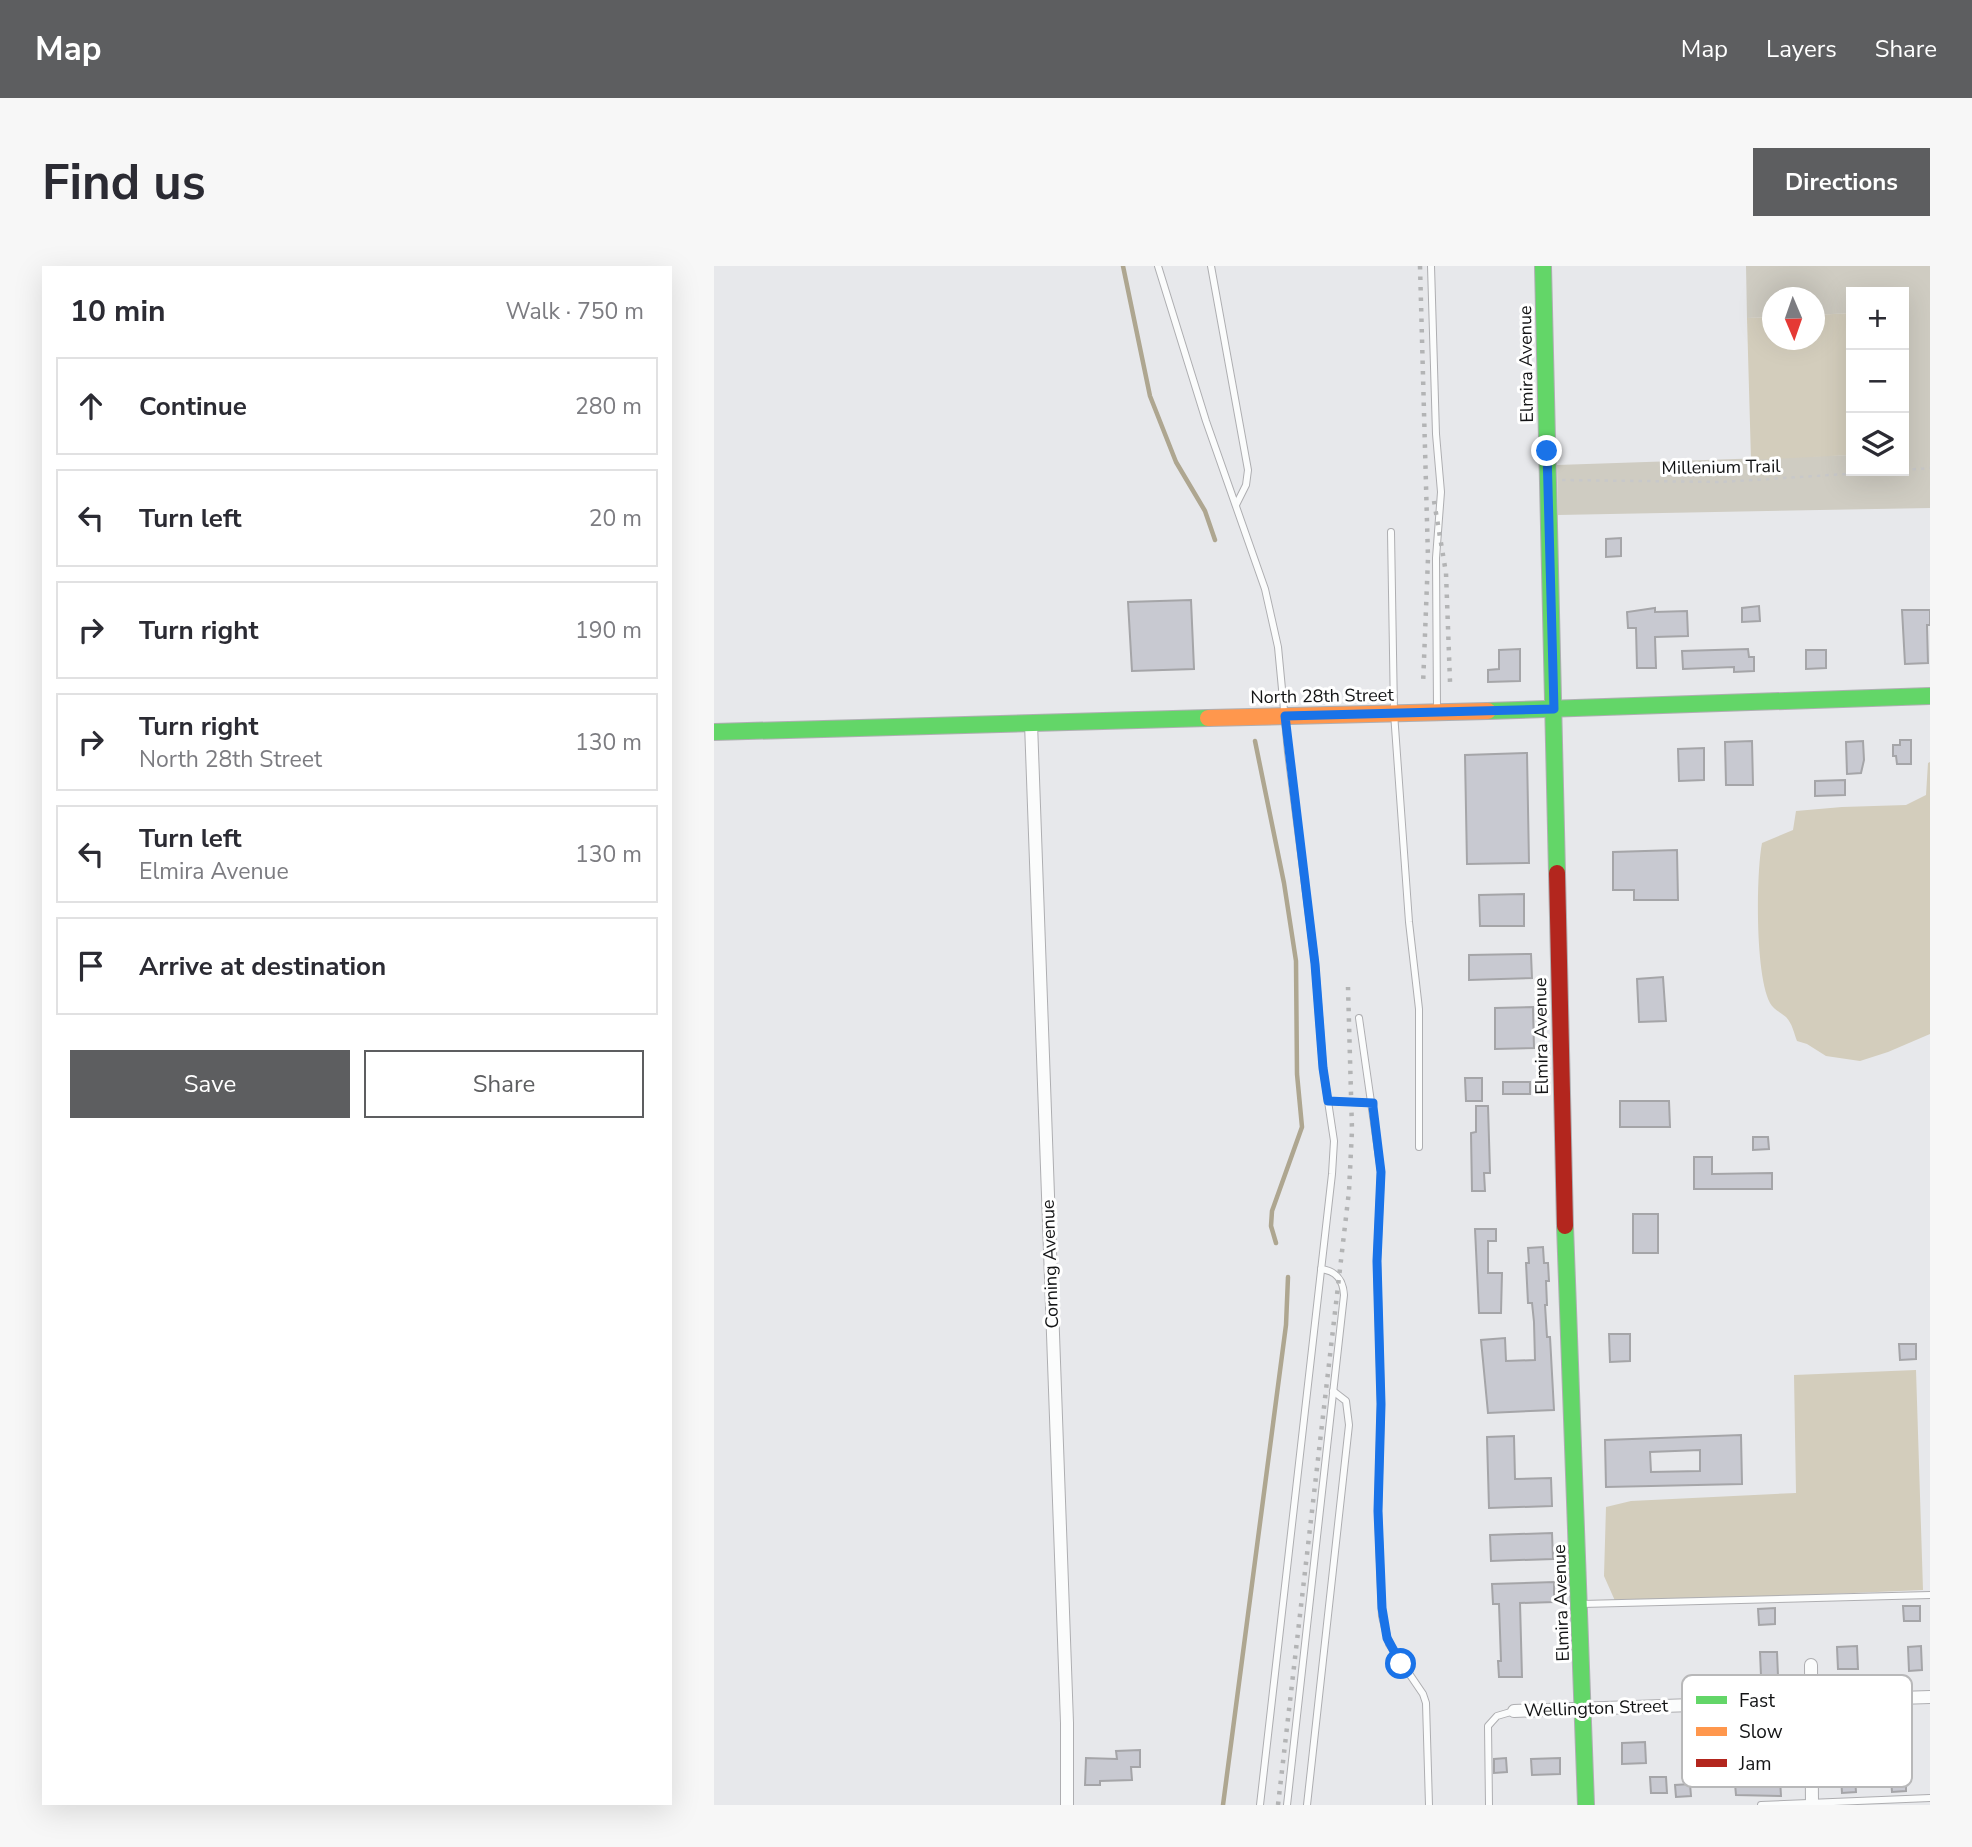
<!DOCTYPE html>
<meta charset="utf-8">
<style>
body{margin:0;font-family:"Nunito Sans",sans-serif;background:#f7f7f7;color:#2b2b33}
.controls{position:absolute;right:21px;top:21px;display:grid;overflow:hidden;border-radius:0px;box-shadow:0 7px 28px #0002}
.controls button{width:63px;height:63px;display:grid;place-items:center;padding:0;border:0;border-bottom:2px solid #e1e1e2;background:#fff;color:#2b2b33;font:35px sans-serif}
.compass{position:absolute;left:1048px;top:21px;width:63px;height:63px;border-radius:50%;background:#fff;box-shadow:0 7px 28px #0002;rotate:178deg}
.stop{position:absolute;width:21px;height:21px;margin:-16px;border:5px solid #1a73e8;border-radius:50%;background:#fff}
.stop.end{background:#1a73e8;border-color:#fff;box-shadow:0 2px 7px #0008}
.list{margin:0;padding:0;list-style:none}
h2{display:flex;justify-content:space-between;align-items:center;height:91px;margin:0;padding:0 28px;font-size:30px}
h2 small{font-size:23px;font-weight:400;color:#7c7c81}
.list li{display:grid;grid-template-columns:46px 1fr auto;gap:21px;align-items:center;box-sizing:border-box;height:98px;margin:0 14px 14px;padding:0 14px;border:2px solid #e1e1e2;border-radius:0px}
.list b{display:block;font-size:26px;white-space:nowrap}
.list p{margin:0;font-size:23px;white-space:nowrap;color:#7c7c81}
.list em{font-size:23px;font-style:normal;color:#7c7c81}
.actions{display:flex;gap:14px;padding:21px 28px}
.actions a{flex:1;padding:16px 0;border:2px solid #5d5e60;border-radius:0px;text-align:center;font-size:24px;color:#5d5e60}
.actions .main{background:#5d5e60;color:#fff}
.icon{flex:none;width:38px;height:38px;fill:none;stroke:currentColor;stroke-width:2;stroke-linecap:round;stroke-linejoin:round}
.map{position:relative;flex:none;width:1216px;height:1539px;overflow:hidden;border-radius:0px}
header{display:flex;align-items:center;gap:42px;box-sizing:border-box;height:98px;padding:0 35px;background:#5d5e60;color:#fff}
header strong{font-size:33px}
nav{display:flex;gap:38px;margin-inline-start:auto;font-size:24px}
.intro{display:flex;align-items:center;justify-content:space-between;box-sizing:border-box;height:168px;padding:0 42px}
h1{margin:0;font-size:49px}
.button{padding:18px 32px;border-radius:0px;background:#5d5e60;color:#fff;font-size:24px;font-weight:700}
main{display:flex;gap:42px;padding:0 42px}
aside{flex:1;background:#fff;border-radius:0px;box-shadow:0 7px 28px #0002}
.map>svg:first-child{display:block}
.green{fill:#cfccc2}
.forest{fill:#d3cdbc}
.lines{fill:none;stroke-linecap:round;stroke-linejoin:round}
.stream{stroke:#aea690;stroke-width:4.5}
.building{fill:#c8c9d1;stroke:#a5a5a8;stroke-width:2;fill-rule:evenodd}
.lane-casing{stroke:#aeaeb1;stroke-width:8}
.street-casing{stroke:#aeaeb1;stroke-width:14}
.fast-casing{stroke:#aeaeb1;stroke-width:18}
.slow-casing{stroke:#aeaeb1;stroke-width:18}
.jam-casing{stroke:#aeaeb1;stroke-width:18}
.path{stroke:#c8c8c9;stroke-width:2.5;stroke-dasharray:3.5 5;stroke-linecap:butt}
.lane{stroke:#fbfcfc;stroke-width:6}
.street{stroke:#fbfcfc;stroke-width:12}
.fast{stroke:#63d668;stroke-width:16}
.slow{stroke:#ff974d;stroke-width:16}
.jam{stroke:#b3261e;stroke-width:16}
.rail{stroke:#b3b4b5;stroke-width:4.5;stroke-dasharray:3.5 7;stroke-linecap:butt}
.route{stroke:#1a73e8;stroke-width:9}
.labels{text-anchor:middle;stroke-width:6;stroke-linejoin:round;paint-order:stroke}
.street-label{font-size:18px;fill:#131415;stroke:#fff}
.key{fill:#fff;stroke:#b8b8b9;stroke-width:2}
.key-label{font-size:19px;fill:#131415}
</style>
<header>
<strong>Map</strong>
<nav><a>Map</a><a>Layers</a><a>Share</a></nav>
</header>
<div class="intro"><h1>Find us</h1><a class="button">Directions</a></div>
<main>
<aside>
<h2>10 min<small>Walk · 750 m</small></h2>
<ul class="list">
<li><svg class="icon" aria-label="ahead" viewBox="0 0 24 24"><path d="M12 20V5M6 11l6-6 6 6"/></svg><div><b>Continue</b></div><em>280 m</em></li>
<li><svg class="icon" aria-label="left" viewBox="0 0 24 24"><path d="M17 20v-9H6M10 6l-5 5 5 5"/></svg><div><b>Turn left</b></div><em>20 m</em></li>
<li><svg class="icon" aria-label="right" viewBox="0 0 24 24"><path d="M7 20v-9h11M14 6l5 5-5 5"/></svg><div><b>Turn right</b></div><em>190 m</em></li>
<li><svg class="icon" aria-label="right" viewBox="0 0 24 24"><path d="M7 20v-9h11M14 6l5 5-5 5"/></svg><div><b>Turn right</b><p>North 28th Street</p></div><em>130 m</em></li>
<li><svg class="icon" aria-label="left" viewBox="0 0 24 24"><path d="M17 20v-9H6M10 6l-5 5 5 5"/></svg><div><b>Turn left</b><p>Elmira Avenue</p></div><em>130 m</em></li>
<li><svg class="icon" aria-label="arrive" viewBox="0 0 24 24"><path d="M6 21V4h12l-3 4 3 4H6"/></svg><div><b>Arrive at destination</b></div></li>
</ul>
<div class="actions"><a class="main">Save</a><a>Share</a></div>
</aside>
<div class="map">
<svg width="1216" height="1539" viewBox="0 0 1216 1539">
<rect width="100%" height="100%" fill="#e7e8eb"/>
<path class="green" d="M 1032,0 L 1216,0 L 1216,242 L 844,249 L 843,199 L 1137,189 L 1137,205 L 1190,205 L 1190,26 L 1137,26 L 1137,47 L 1101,49 L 1100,32 L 1058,32 L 1058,51 L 1033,52 Z"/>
<g class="forest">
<path d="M 1137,47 L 1137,189 L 1037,194 L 1033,52 L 1058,51 L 1058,74 L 1100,74 L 1101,49 Z"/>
<path d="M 1216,496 L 1216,768 L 1174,786 L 1146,795 L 1112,790 L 1093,778 L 1083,775 C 1080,767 1078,757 1072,751 C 1066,746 1059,743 1056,737 C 1041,709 1042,608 1048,577 L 1079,564 L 1082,545 L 1128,541 L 1192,539 L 1212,529 L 1214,497 Z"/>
<path d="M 1202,1104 L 1209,1324 L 902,1337 L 890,1310 L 892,1241 L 917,1235 L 1082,1227 L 1080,1109 Z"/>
</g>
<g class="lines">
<g class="stream">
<path d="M 409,0 L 436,130 L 462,196 L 491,245 L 501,274"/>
<path d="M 541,475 L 570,617 L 582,695 L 583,808 L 588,861 L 558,945 L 557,960 L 562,977"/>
<path d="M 509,1539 L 572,1059 L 574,1011"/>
</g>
</g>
<g class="building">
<path d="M 907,272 L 907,290 L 892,291 L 892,273 Z"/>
<path d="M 477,334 L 480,403 L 418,405 L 414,336 Z"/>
<path d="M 1045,340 L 1046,355 L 1028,356 L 1028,342 Z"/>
<path d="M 941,342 L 941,346 L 973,345 L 974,370 L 941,371 L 942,402 L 923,402 L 922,362 L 914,362 L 913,346 Z"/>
<path d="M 1188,344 L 1216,344 L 1216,359 L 1213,359 L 1214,397 L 1191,398 Z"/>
<path d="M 806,383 L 806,415 L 774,416 L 774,404 L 785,403 L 785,384 Z"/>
<path d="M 1034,383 L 1035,391 L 1040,391 L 1040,405 L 1020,406 L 1020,401 L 969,403 L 968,385 Z"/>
<path d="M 1092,384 L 1112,384 L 1112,402 L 1092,403 Z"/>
<path d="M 1186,474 L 1197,474 L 1197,498 L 1183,498 L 1182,490 L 1179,490 L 1179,479 L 1186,479 Z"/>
<path d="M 1038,475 L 1039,519 L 1012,519 L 1011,476 Z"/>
<path d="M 1149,475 L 1150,494 L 1147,507 L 1133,508 L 1132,476 Z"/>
<path d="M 990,482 L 990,514 L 965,515 L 964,483 Z"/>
<path d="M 813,487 L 815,597 L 753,598 L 751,489 Z"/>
<path d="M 1131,514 L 1131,529 L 1101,530 L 1101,515 Z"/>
<path d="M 963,584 L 964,634 L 920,634 L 920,624 L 899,624 L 899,586 Z"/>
<path d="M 810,628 L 810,660 L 766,660 L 765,629 Z"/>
<path d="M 817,688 L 818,712 L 755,714 L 755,689 Z"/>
<path d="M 949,711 L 952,755 L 925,756 L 923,713 Z"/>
<path d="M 819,741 L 820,782 L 781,783 L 781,742 Z"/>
<path d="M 751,812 L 768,812 L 768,835 L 752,835 Z"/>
<rect x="789" y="816" width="27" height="12"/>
<path d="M 906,835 L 955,835 L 956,861 L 906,861 Z"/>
<path d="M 762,840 L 774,840 L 776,907 L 770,907 L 771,925 L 758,925 L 757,867 L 762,866 Z"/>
<path d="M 1039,871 L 1054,871 L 1055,883 L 1039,884 Z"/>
<path d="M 980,891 L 998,891 L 998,908 L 1058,907 L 1058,923 L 980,923 Z"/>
<rect x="919" y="948" width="25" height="39"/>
<path d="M 761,963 L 782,963 L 782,975 L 774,975 L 774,1007 L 788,1007 L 787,1047 L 765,1047 Z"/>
<path d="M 829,981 L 830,997 L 834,997 L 835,1015 L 832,1015 L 833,1039 L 831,1039 L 833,1071 L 836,1071 L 840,1144 L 774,1147 L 767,1074 L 791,1072 L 792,1095 L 821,1094 L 820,1056 L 818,1037 L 814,1037 L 812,997 L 815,997 L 814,982 Z"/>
<path d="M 895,1068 L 916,1068 L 916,1095 L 896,1096 Z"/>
<path d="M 1185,1078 L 1202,1078 L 1202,1093 L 1186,1094 Z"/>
<path d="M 1027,1169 L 1028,1218 L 892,1221 L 891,1174 ZM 986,1184 L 986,1205 L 937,1206 L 936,1186 Z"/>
<path d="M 800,1170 L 801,1213 L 837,1212 L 838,1240 L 775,1242 L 773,1171 Z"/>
<path d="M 838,1267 L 839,1293 L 777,1295 L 776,1269 Z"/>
<path d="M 840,1316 L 840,1336 L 806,1337 L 808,1411 L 785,1411 L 784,1395 L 787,1395 L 785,1338 L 779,1338 L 778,1318 Z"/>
<path d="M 1189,1340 L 1206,1340 L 1206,1355 L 1190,1355 Z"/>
<path d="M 1061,1342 L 1061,1358 L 1045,1359 L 1044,1343 Z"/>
<path d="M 1143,1380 L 1144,1403 L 1124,1403 L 1123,1381 Z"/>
<path d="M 1207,1380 L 1208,1404 L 1195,1405 L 1194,1381 Z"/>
<path d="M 1046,1386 L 1063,1386 L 1064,1410 L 1047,1410 Z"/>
<path d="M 931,1476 L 932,1497 L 908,1498 L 908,1477 Z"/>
<path d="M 426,1484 L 426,1501 L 417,1501 L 418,1514 L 386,1515 L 386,1519 L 371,1519 L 372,1492 L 403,1493 L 402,1485 Z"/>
<path d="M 792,1492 L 793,1506 L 780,1507 L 780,1493 Z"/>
<path d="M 846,1492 L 846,1508 L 818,1509 L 817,1493 Z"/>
<path d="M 936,1511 L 952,1511 L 953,1527 L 937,1527 Z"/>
<path d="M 1127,1511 L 1141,1511 L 1142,1526 L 1128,1527 Z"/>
<path d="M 1049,1513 L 1066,1513 L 1067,1530 L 1022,1529 L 1021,1518 L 1049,1517 Z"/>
<path d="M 1177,1513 L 1192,1513 L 1192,1525 L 1178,1526 Z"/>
<path d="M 976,1518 L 977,1530 L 962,1531 L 961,1519 Z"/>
</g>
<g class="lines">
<g class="lane-casing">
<g id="lane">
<path d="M 444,0 L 492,155 L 551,323 L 564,381 L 574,486 L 601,697 L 609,802 L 620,875 L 618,908 L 546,1539"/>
<path d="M 497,0 L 534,204 L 532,219 L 522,239"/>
<path d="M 717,0 L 722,168 L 727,226 L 722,292 L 723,444"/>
<path d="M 677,266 L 680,447 L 695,656 L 705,743 L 705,881"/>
<path d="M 645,752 L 667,906 L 663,995 L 667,1138 L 664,1245 L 668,1350 L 675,1378 L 709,1428 L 712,1437 L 715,1539"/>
<path d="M 614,835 L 659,837"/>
<path d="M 868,1338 L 1216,1329"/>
<path d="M 573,1539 L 630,1029 C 629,1013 622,1005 607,1003"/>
<path d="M 593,1539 L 635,1159 L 632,1135 L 619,1125"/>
<path d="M 775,1539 L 774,1460 L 783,1450 L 800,1445"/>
<path d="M 1047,1539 L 1216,1532"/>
</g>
</g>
<g class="street-casing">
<g id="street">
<path d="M 317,457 L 353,1457 L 353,1539"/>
<path d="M 1097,1399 L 1098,1539"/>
<path d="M 800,1445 L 1216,1431"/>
</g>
</g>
<g class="fast-casing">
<g id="fast">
<path d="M 829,0 L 843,607"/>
<path d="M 774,445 L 1216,430"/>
<path d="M 0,466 L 494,452"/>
<path d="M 851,960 L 872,1539"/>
</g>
</g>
<g class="slow-casing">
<path id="slow" d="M 494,452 L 774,445"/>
</g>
<g class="jam-casing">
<path id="jam" d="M 843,607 L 851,960"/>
</g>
<g class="path">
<path d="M 1190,204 L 1216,202"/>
<path d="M 848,214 L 1007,216 L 1179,205"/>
</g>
<use href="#lane" class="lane"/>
<use href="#street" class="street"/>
<use href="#fast" class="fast"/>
<use href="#slow" class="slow"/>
<use href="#jam" class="jam"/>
<g class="rail">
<path d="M 706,0 L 714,292 L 709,419"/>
<path d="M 720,235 L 732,307 L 736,416"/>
<path d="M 564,1539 L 635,925 L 638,864 L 634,721"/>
</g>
</g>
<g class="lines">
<path class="route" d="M 687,1398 L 673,1372 L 668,1342 L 664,1245 L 667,1138 L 663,995 L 667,906 L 659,841 L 659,837 L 614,835 L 609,802 L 601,698 L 571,450 L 840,443 L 833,185"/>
</g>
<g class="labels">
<g class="street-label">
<text transform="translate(812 98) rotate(-91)" y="6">Elmira Avenue</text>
<text transform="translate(1007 201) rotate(-1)" y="6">Millenium Trail</text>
<text transform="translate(608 430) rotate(-1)" y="6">North 28th Street</text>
<text transform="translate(827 770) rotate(-91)" y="6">Elmira Avenue</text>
<text transform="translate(336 998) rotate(-92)" y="6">Corning Avenue</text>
<text transform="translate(847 1337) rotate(-92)" y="6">Elmira Avenue</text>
<text transform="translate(882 1442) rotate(-2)" y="6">Wellington Street</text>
</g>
</g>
<rect x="968" y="1409" width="230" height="112" rx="10" class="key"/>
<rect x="982" y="1430" width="31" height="8" fill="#63d668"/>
<rect x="982" y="1461" width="31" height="9" fill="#ff974d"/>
<rect x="982" y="1493" width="31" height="8" fill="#b3261e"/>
<g class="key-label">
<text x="1025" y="1441">Fast</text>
<text x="1025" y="1472">Slow</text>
<text x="1025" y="1504">Jam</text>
</g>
</svg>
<div class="controls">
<button>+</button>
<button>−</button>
<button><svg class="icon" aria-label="layers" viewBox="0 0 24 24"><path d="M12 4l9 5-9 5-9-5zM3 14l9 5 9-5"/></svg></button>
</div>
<svg class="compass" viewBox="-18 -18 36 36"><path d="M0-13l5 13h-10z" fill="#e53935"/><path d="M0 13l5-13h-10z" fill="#7c7c81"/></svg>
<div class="stop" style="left:687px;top:1398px"></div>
<div class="stop end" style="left:833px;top:185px"></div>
</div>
</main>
